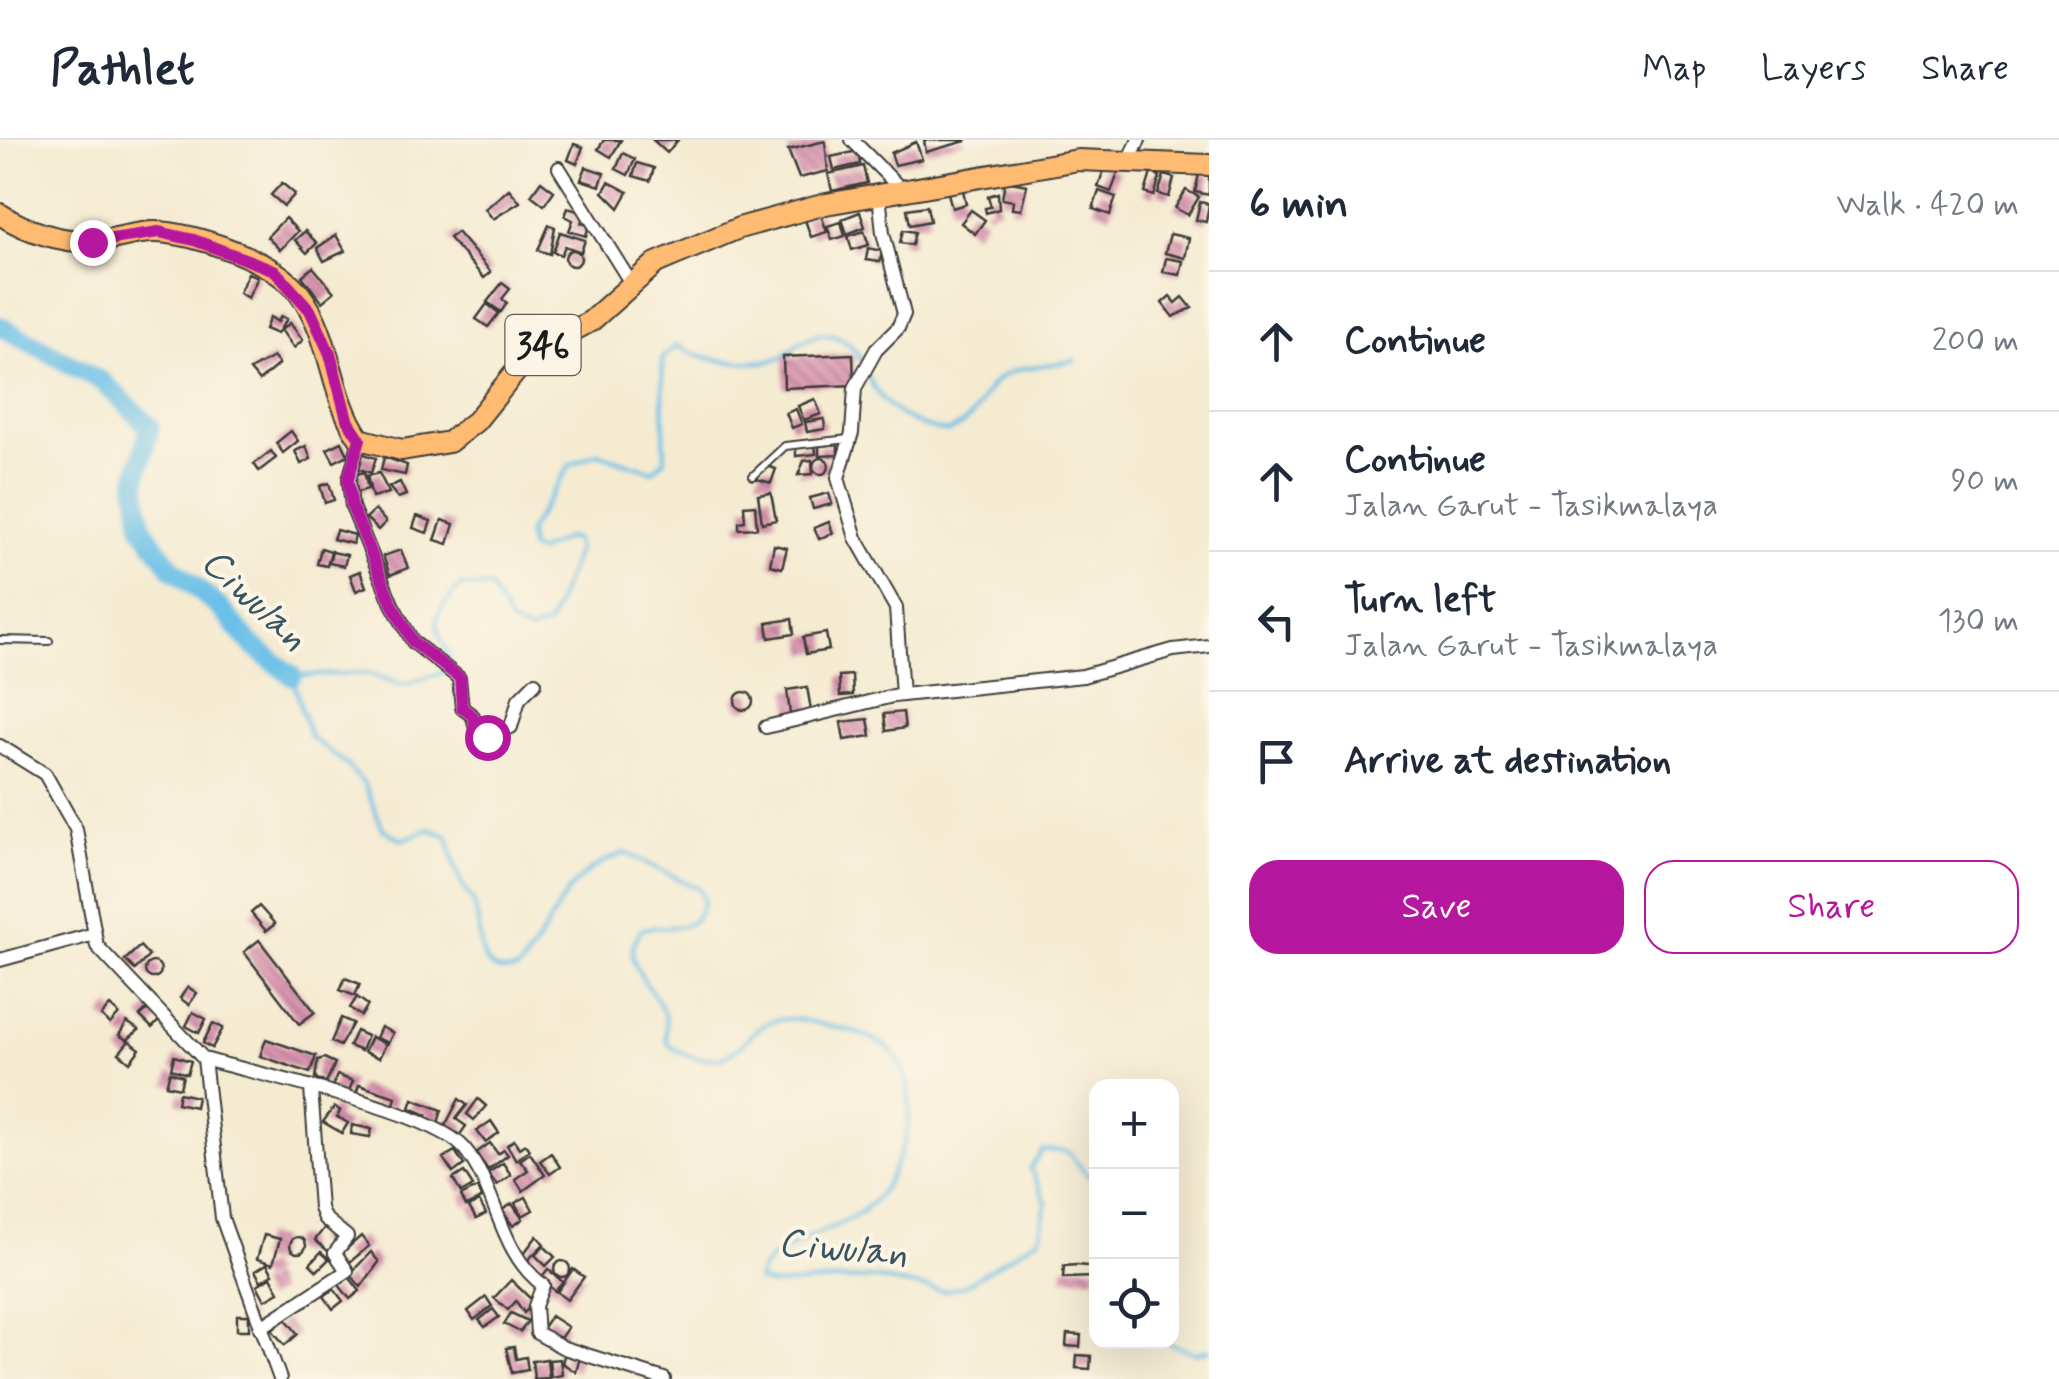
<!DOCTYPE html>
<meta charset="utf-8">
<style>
body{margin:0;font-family:Mynerve,sans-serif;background:#f6f6f7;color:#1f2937}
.controls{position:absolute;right:30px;bottom:30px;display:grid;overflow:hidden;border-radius:20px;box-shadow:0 10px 40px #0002}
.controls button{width:90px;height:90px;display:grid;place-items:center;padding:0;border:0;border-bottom:2px solid #e0e1e3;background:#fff;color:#1f2937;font:50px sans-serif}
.stop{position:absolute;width:30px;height:30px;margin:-22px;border:8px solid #b5179e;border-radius:50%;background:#fff}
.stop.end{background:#b5179e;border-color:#fff;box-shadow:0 2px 10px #0008}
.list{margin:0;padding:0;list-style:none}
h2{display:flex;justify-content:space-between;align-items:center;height:130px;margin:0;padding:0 40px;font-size:42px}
h2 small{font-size:32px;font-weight:400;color:#747a83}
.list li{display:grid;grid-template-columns:65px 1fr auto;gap:30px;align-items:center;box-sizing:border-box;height:140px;padding:0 40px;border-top:2px solid #e0e1e3}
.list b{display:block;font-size:38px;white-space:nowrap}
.list p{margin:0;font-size:32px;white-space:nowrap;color:#747a83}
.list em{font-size:32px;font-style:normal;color:#747a83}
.actions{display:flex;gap:20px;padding:30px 40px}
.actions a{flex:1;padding:22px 0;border:2px solid #b5179e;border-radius:30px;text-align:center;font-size:35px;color:#b5179e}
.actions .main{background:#b5179e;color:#fff}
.icon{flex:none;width:55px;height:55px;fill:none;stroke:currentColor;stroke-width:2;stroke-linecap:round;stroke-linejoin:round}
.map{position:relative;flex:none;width:1209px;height:1239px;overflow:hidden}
header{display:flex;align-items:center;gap:60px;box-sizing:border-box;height:140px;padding:0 50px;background:#fff;border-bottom:2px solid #e0e1e3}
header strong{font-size:48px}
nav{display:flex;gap:55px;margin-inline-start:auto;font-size:35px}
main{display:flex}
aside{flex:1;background:#fff}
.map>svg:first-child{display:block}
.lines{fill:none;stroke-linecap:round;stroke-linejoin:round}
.stream{stroke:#6ac0e7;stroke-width:4}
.river{stroke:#6ac0e7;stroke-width:20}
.building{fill:url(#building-back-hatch)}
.service-casing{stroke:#3c3b37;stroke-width:10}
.minor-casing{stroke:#3c3b37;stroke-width:16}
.primary-casing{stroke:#3c3b37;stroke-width:24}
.service{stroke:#fff;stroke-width:6}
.minor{stroke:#fff;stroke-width:12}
.primary{stroke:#ffbb71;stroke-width:20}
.route{stroke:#b5179e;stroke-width:12}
.labels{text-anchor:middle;stroke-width:8;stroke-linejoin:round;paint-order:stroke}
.shield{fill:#fcf5e5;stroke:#5f5d58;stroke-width:2.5}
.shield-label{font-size:35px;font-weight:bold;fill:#1c1c1c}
.water-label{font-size:40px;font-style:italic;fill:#375563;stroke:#fcf5e5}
</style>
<header>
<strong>Pathlet</strong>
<nav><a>Map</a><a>Layers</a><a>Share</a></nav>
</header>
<main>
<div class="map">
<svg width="1209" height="1239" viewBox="0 0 1209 1239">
<defs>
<pattern id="building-back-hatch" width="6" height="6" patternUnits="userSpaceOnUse" patternTransform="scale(2.5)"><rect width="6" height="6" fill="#d993af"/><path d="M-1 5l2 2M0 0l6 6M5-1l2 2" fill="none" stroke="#af778e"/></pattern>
</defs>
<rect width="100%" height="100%" fill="#fcf5e5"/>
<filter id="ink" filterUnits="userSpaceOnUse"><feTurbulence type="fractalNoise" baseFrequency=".01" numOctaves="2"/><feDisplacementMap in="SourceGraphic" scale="20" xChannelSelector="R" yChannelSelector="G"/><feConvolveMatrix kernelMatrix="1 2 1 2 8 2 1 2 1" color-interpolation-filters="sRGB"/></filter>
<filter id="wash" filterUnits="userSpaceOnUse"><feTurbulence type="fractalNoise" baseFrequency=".0048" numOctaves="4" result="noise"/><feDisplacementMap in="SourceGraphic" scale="40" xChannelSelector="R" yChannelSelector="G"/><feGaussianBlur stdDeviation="2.25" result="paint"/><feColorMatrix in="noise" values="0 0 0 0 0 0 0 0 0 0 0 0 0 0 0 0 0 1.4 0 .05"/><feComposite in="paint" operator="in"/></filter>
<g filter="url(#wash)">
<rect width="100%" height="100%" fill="#f4ebd1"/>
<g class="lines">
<g class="stream">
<path d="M 868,236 C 882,269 914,288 949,292 C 986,273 976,258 997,240 C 1014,225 1053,226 1075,220"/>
<path d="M 451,525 C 438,481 423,484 461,446 L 491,448 L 510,483 L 528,492 L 549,484 L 577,411 L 575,400 L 566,398 L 538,412 L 530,409 L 528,392 L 570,325 L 597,313 L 652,331 L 665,320 L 662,219 L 676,205 C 701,221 744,226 774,220 C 786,218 795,204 807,199 C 832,188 852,200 862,223"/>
<path d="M 445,532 L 403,545 L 367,533 L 292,536 L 310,597 L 345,623 L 364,644 L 383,689 L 402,700 L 429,689 L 448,696 C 452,711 454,728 461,742 C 464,750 471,756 474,763 C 484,791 471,840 518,830 C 560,779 557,735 626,713 L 699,749 L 704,760 C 694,798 670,783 642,789 C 615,820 653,845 664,873 C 668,884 664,894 668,904 C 682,915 700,921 718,918 C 742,914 750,887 773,881 C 791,876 807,881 825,885 C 844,889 866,894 882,904 C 916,926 914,985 899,1016 C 891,1036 883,1053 867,1067 C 845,1089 759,1107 758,1141 L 773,1145 L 872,1138 L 943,1151 L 964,1146 L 1040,1097 L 1046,1062 L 1030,1028 L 1042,1010 L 1067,1011 L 1096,1045"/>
<path d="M 1166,1202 L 1195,1213 L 1209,1210"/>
</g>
<path class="river" d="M 0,186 L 103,242 L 150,287 L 136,341 L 142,387 L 171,427 L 221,469 L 252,505 L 292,536"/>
</g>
<g id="blocks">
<g class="building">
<path d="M 604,0 L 621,0 L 611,17 L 598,9 Z"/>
<path d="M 653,0 L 678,0 L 667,13 Z"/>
<path d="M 924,0 L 966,0 L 966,1 L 926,12 Z"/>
<path d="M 825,1 L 828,31 L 799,38 L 788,10 Z"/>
<path d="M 916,2 L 922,19 L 895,25 L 891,13 Z"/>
<path d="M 574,4 L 583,7 L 577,24 L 568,20 Z"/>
<path d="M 858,11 L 860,24 L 834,30 L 831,17 Z"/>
<path d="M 623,13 L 635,19 L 628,35 L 616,29 Z"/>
<path d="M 637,23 L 654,28 L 650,41 L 633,36 Z"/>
<path d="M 863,26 L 867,43 L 832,51 L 828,34 Z"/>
<path d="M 1105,26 L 1119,31 L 1111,52 L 1098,47 Z"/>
<path d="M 586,27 L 604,33 L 600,46 L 581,40 Z"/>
<path d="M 1151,33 L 1160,36 L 1154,56 L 1145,53 Z"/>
<path d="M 1199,34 L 1209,36 L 1209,55 L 1195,52 Z"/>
<path d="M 1164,35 L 1174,38 L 1169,57 L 1158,54 Z"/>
<path d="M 541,41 L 554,51 L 544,65 L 531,55 Z"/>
<path d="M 1005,41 L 1027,45 L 1021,70 L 1012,69 L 1013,61 L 1002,59 Z"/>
<path d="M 609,42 L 628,52 L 619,68 L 603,52 Z"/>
<path d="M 282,43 L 295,54 L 284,66 L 271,55 Z"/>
<path d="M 509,49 L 520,62 L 493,79 L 485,69 Z"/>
<path d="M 963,50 L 966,64 L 952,68 L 948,53 Z"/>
<path d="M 1186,50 L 1199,57 L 1188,75 L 1175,68 Z"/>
<path d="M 1099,51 L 1116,57 L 1110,75 L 1093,69 Z"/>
<path d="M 998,53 L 999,69 L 986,73 L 985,68 L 991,67 L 988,56 Z"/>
<path d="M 1200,62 L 1209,64 L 1206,82 L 1196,80 Z"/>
<path d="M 927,66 L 930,81 L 910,85 L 907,69 Z"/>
<path d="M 568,68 L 584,73 L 581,83 L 589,85 L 586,96 L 569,91 L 573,80 L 565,76 Z"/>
<path d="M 971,70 L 985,80 L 975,94 L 961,83 Z"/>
<path d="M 820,72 L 827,92 L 811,97 L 804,77 Z"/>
<path d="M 860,72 L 865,87 L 847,94 L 842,79 Z"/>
<path d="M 285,78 L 298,91 L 280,110 L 267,97 Z"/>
<path d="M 841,82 L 845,96 L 832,100 L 827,86 Z"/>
<path d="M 549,85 L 555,87 L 550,114 L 538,110 Z"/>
<path d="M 903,90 L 915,92 L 912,105 L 900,103 Z"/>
<path d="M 305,91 L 317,103 L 307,113 L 295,100 Z"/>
<path d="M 864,91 L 869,105 L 852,110 L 848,96 Z"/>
<path d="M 457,92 L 491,132 L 484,138 L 449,98 Z"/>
<path d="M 560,92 L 585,100 L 581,112 L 565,106 L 561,115 L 553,112 Z"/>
<path d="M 1170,94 L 1189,98 L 1185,118 L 1165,113 Z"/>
<path d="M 336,95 L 345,111 L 324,121 L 317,108 Z"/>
<path d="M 868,108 L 882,111 L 880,122 L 866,120 Z"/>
<circle cx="573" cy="118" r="8"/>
<path d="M 1166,118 L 1183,121 L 1180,135 L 1163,132 Z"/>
<path d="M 313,127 L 334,152 L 322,162 L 302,136 Z"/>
<path d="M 248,133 L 258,137 L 248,158 L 239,153 Z"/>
<path d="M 502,143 L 510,149 L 502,159 L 507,163 L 501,172 L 487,162 Z"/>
<path d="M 1170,156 L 1176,163 L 1183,157 L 1192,168 L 1173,177 L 1162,163 Z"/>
<path d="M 487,164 L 499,173 L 488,187 L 476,179 Z"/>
<path d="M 281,176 L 287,179 L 277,194 L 265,189 L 270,177 L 278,182 Z"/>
<path d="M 290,183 L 303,200 L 294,208 L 281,190 Z"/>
<path d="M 853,214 L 854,245 L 784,248 L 783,217 Z"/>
<path d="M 273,217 L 279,224 L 259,241 L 250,230 Z"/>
<path d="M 815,259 L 821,274 L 804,280 L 798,266 Z"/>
<path d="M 796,269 L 802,284 L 792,288 L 786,273 Z"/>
<path d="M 824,279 L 825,289 L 807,292 L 805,282 Z"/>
<path d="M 291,291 L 298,301 L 283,313 L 276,303 Z"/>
<path d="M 342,302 L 348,315 L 334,322 L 327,309 Z"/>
<path d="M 815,304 L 816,314 L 796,316 L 796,306 Z"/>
<path d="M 838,304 L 838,315 L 819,316 L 819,306 Z"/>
<path d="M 306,306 L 311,319 L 301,324 L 295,311 Z"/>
<path d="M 271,311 L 276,318 L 259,331 L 254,324 Z"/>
<path d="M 358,312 L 376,318 L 371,333 L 354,327 Z"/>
<path d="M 384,317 L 407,325 L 405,335 L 381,330 Z"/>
<circle cx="821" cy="326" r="8"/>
<path d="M 812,320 L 813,334 L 798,335 L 804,321 Z"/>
<path d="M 767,326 L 776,329 L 771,343 L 757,339 L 761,328 Z"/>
<path d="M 364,332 L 368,349 L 354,353 L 350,336 Z"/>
<path d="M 379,333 L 389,353 L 372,357 L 367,336 Z"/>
<path d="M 400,342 L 406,355 L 398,358 L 389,347 Z"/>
<path d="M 329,343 L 334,360 L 325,363 L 320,346 Z"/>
<path d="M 771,353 L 776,380 L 762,383 L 758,355 Z"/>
<path d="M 829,353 L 832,364 L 813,369 L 810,358 Z"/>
<path d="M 755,365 L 757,388 L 739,389 L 739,382 L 745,381 L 744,366 Z"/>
<path d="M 375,370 L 386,382 L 378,390 L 366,378 Z"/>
<path d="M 417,376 L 431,381 L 427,393 L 413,388 Z"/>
<path d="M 442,380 L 454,384 L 448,404 L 435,400 Z"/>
<path d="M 829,382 L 833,393 L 819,399 L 814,388 Z"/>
<path d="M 336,390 L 355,395 L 353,404 L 333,399 Z"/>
<path d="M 774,405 L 787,408 L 782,428 L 770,425 Z"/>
<path d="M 321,408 L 331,411 L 327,426 L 317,424 Z"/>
<path d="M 401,410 L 408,428 L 390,435 L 383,416 Z"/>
<path d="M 332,412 L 347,415 L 344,426 L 329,423 Z"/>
<path d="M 360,431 L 366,447 L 356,451 L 350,435 Z"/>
<path d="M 792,479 L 794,494 L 769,498 L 767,483 Z"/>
<path d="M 826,493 L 829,510 L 806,514 L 803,497 Z"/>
<path d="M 852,535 L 853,555 L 840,556 L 839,536 Z"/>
<path d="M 807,547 L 811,570 L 790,574 L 787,550 Z"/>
<circle cx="744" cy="561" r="9"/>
<path d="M 903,572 L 905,588 L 886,591 L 884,574 Z"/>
<path d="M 868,579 L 871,596 L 844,600 L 841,582 Z"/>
<path d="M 259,766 L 275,784 L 266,791 L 251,773 Z"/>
<path d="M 259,800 L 315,872 L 299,884 L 244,812 Z"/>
<path d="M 140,806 L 149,816 L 135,830 L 125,820 Z"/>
<circle cx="153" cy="830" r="8"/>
<path d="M 345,838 L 360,844 L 355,856 L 340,850 Z"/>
<path d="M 188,847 L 197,853 L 189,865 L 180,858 Z"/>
<path d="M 357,857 L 368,865 L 361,876 L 350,868 Z"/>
<path d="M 110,866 L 119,874 L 110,884 L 101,876 Z"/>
<path d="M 150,867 L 161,879 L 152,888 L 140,876 Z"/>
<path d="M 193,872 L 206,879 L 199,893 L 186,886 Z"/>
<path d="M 341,878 L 353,883 L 340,906 L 331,902 Z"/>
<path d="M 127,882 L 139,890 L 127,900 L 119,895 Z"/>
<path d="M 213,883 L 223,888 L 212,908 L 203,903 Z"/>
<path d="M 381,887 L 393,893 L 388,903 L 376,898 Z"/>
<path d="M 356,891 L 367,896 L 361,911 L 349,906 Z"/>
<path d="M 371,897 L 386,904 L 379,918 L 364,912 Z"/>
<path d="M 266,899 L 316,916 L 310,933 L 260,916 Z"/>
<path d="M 129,901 L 140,909 L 130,922 L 119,913 Z"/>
<path d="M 174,916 L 191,921 L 187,934 L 171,929 Z"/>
<path d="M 324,918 L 335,923 L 326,943 L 315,938 L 318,920 Z"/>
<path d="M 170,932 L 183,936 L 180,948 L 166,945 Z"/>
<path d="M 337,935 L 353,941 L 347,956 L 331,950 Z"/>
<path d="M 359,945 L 396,957 L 393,969 L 355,957 Z"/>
<path d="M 179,953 L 197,957 L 195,967 L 177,963 Z"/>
<path d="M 413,959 L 442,970 L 437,986 L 425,981 L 427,975 L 410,968 Z"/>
<path d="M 459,959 L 467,965 L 456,979 L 466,986 L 459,996 L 445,986 Z"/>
<path d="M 478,959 L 486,966 L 474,980 L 467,974 Z"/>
<path d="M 334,967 L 340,971 L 337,977 L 348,983 L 342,993 L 323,982 Z"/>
<path d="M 491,981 L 499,993 L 485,1002 L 477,991 Z"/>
<path d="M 352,985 L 372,989 L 370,997 L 351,994 Z"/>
<path d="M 514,1000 L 519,1008 L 525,1004 L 529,1010 L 516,1020 L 507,1005 Z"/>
<path d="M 490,1003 L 498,1014 L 504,1010 L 508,1015 L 488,1030 L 476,1013 Z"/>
<path d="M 455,1011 L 464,1025 L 453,1033 L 443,1018 Z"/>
<path d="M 530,1013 L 545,1035 L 523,1051 L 515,1039 L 528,1030 L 520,1020 Z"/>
<path d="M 551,1013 L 560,1027 L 550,1034 L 540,1021 Z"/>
<path d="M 503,1023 L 511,1035 L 497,1045 L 488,1033 Z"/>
<path d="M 464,1032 L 473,1046 L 461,1053 L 453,1039 Z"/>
<path d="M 477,1048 L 482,1058 L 466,1066 L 461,1056 Z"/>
<path d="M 526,1057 L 533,1070 L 522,1076 L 515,1063 Z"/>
<path d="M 479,1061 L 486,1074 L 476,1079 L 469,1067 Z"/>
<path d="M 512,1064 L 523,1079 L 513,1086 L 502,1070 Z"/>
<path d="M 328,1083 L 342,1095 L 330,1113 L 315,1100 Z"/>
<path d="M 264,1095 L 280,1099 L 273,1124 L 257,1119 Z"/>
<path d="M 361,1096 L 369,1106 L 350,1122 L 342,1113 Z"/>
<path d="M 537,1096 L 544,1104 L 526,1122 L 521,1117 Z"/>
<circle cx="298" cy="1105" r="8"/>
<path d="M 544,1106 L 555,1117 L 546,1126 L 535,1115 Z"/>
<path d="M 321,1112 L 329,1119 L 317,1131 L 310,1124 Z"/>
<path d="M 371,1112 L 379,1122 L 361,1147 L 350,1134 Z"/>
<circle cx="562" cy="1129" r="8"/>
<path d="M 267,1124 L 273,1134 L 261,1141 L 255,1131 Z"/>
<path d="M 1077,1125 L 1096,1127 L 1096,1137 L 1063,1138 L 1064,1126 Z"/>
<path d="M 548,1129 L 563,1142 L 555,1151 L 540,1139 Z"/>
<path d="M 573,1129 L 584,1137 L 567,1160 L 557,1152 Z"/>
<path d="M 271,1137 L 279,1152 L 265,1160 L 257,1145 Z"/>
<path d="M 349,1137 L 360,1151 L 350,1159 L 339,1145 Z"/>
<path d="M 511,1140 L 534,1162 L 524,1173 L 516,1161 L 508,1170 L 494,1158 Z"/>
<path d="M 334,1149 L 343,1161 L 333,1169 L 324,1156 Z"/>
<path d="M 486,1157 L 492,1166 L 474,1180 L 468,1171 Z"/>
<path d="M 493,1169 L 499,1177 L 485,1187 L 479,1180 Z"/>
<path d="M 511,1173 L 528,1181 L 520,1192 L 504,1184 Z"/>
<rect x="237" y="1175" width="12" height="15"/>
<path d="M 551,1176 L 568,1187 L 558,1201 L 541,1190 Z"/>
<path d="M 286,1179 L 298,1194 L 285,1205 L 272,1190 Z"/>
<path d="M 1067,1194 L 1081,1195 L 1080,1207 L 1066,1206 Z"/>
<path d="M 514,1207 L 516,1219 L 526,1217 L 528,1230 L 512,1233 L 506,1208 Z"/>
<path d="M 565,1213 L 580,1217 L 576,1232 L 562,1223 Z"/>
<path d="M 1077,1215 L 1091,1216 L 1090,1229 L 1076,1228 Z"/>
<path d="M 547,1219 L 549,1238 L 534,1239 L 532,1221 Z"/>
<path d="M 560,1219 L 562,1235 L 551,1237 L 549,1220 Z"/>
</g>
</g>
</g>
<g filter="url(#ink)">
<use href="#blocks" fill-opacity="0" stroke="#3c3b37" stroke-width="2.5"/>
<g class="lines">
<g class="service-casing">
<g id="service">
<path d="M 753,336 L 785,306 L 849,299"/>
<path d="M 0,500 L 49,501"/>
</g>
</g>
<g class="minor-casing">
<g id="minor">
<path d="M 852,0 L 901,49"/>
<path d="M 1128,22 L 1139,0"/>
<path d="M 559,28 L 631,143"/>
<path d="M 879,54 L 883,93 L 904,174 L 898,188 L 876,210 L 855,248 L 852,293 L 838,338 L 856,398 L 896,468 L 902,555"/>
<path d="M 360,299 L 349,340 L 352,367 L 392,464 L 413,502 L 459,538 L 462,568 L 473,576 L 478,599 L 511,587 L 519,559 L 535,543"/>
<path d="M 766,587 L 893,556 L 1083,536 L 1173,510 L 1209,506"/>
<path d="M 0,606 L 45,634 L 76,689 L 97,806 L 204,919 L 222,1078 L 280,1239"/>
<path d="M 0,820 L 91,795"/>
<path d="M 204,919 C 257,934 432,971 464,1008 C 498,1049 498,1112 543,1145 L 535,1166 L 537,1193 L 564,1208 L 664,1239"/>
<path d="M 260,1188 L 347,1131 L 335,1113 L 347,1097 L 324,1078 L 320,1068 L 311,948"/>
</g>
</g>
<g class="primary-casing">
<path id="primary" d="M 0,74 C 25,91 63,103 94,101 C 115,100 134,92 154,92 C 194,92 274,121 299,153 C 333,197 329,255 360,299 L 402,310 L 449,302 L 476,281 L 530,214 L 591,181 L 656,123 L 739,88 L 826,64 L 1078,20 L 1209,25"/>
</g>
<use href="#service" class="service"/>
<use href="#minor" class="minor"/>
<use href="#primary" class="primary"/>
</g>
</g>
<g class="lines" filter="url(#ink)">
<path class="route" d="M 92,102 L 159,92 L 194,100 L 274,130 L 310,170 L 330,214 L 347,279 L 360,299 L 348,340 L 352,367 L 392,464 L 413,502 L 460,538 L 462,568 L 473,576 L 478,599 L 487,597"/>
</g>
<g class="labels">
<rect class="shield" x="505.5" y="175" width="75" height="60" rx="8"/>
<g class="shield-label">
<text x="543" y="217">346</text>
</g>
<g class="water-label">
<text transform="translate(256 458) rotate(43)" y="14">Ciwulan</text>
<text transform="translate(843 1106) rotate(5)" y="14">Ciwulan</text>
</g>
</g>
</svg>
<div class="controls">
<button>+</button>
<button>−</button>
<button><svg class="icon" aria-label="locate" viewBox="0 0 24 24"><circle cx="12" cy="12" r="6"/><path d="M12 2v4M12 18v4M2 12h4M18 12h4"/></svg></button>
</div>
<div class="stop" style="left:487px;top:597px"></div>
<div class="stop end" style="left:92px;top:102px"></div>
</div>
<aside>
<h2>6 min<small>Walk · 420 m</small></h2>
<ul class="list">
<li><svg class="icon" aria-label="ahead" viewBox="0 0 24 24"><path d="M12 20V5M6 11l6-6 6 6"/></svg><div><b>Continue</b></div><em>200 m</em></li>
<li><svg class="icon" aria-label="ahead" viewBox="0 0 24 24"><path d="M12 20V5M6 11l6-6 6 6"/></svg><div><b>Continue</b><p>Jalan Garut - Tasikmalaya</p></div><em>90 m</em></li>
<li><svg class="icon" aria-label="left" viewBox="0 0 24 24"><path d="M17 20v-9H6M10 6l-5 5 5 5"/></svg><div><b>Turn left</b><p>Jalan Garut - Tasikmalaya</p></div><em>130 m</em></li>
<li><svg class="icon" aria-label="arrive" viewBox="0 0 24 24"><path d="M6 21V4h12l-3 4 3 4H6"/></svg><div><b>Arrive at destination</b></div></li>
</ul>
<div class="actions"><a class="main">Save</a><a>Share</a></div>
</aside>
</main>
